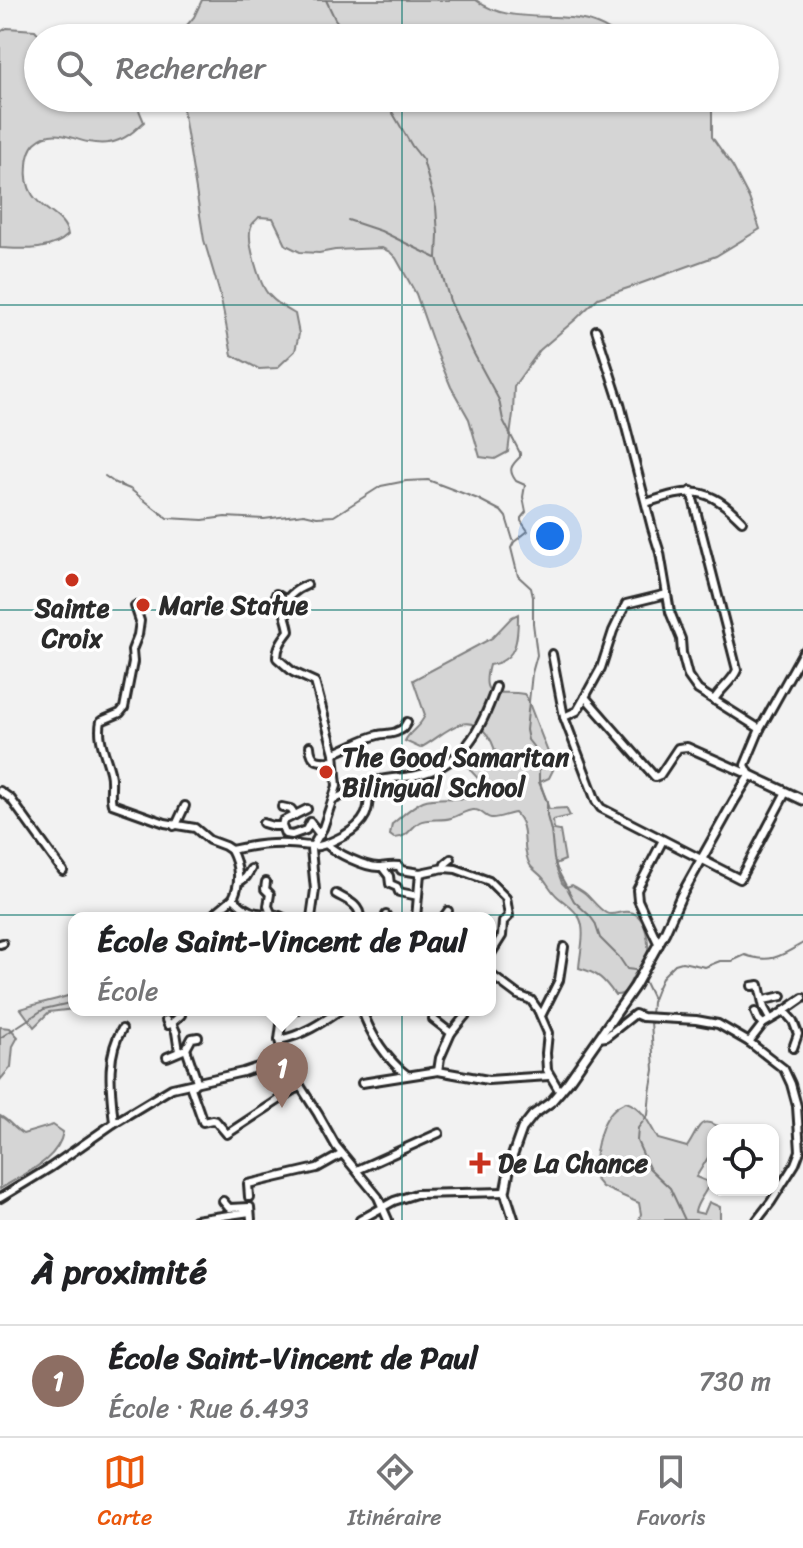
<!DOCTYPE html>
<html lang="fr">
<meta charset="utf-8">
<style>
body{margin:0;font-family:Sriracha,sans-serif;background:#f2f2f2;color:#202124}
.controls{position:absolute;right:24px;bottom:24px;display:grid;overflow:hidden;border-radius:16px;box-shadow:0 2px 6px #0004}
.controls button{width:72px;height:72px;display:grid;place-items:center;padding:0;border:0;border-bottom:2px solid #e0e0e0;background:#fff;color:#202124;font:40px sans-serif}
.you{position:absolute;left:550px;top:536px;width:28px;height:28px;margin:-20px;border:6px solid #fff;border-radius:50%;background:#1a73e8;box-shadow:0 0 0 12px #1a73e833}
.badge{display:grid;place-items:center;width:52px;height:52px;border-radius:50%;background:#ea580c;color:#fff;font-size:26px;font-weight:700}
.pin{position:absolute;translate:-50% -66px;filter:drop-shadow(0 2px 4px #0008)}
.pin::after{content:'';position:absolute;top:42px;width:28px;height:24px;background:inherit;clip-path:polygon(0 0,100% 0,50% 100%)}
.popup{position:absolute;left:68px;top:912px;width:428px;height:104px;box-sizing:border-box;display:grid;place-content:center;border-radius:16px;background:#fff;filter:drop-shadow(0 2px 6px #0005);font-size:26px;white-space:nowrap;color:#757577}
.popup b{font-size:30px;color:#202124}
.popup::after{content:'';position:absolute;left:50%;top:100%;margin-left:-16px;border:16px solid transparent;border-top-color:#fff}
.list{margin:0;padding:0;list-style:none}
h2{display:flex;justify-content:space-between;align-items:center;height:104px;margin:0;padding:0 32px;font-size:34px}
h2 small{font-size:26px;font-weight:400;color:#757577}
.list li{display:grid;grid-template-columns:52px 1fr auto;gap:24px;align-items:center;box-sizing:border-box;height:112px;padding:0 32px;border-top:2px solid #e0e0e0}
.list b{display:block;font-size:30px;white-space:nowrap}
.list p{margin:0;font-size:26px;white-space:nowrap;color:#757577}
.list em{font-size:26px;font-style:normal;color:#757577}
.icon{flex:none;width:44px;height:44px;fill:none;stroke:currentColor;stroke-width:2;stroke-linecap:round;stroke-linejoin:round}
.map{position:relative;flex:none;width:803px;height:1220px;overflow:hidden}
.search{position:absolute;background:#fff;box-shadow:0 2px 6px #0004;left:24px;right:24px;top:24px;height:88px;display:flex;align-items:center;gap:20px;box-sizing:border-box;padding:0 28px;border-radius:44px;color:#757577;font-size:30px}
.sheet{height:216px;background:#fff}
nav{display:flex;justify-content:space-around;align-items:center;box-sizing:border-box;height:112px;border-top:2px solid #e0e0e0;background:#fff;font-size:22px;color:#757577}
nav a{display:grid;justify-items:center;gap:4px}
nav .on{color:#ea580c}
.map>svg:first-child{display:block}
.green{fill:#d5d5d5;stroke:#808080;stroke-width:2}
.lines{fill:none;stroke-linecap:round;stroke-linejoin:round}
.stream{stroke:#787878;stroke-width:2}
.minor-casing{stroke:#2b2b2b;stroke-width:12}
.tertiary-casing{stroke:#2b2b2b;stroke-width:13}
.minor{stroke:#fff;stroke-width:6}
.tertiary{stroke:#fff;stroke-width:7}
.grid{fill:none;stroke:#0f766e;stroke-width:2;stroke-opacity:0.55}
.poi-dot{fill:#c8321e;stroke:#fff;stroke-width:3}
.labels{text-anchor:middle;stroke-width:7;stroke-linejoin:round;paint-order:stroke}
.poi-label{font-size:26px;font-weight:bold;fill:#2b2b2b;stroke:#fff;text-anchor:start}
</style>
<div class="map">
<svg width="803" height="1220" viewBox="0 0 803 1220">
<rect width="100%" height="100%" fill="#f2f2f2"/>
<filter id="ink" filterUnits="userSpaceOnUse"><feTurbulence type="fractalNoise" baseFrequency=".0125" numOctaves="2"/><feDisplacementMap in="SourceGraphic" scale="16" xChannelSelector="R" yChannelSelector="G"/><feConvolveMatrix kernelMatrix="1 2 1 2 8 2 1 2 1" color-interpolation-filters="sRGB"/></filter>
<g filter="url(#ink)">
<g class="green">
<path d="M 202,0 L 476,0 C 509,26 557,10 594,23 C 604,26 613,33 622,38 L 176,38 L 194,17 Z"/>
<path d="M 7,28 L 35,30 L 42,38 L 38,38 L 38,98 L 134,98 L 144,122 C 136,129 129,137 119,140 C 110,144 98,144 88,142 C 71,139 53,126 35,143 C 30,148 27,158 27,165 C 22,211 64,208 68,235 C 51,252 22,249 0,248 L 0,32 Z"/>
<path d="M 177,98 L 721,98 L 712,105 L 712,137 L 733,167 L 749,198 L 760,229 L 716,256 L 631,287 L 598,298 L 576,319 L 540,350 L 514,386 L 513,414 L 508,452 L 495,459 L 480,457 L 469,419 L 451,387 L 436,351 L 416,294 L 396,258 L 390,252 L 382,248 L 335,250 L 319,253 L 300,252 L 286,245 L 273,218 L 259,217 C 256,221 252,223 251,227 C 246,240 260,286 269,295 C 276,303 286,309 295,314 L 299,334 L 295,351 L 277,368 L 259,369 L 232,355 L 220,294 L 204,240 L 183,109 Z"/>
<path d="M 518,614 C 518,638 518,661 489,665 C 479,703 499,689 524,694 L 527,698 L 554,768 L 549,778 L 540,782 L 549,809 L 566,808 L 570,816 L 553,820 L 554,830 L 560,831 L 565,860 L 555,864 L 562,883 L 566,887 L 572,885 C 577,888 583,891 587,895 C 593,901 599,909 606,913 C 613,917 621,910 630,912 C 647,915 651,947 646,961 C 644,966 637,970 634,975 C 628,984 628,996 615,995 C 604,979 598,973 579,968 C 580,953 586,932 580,919 C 575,909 566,904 558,897 C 552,892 548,884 543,878 C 539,873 533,870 530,865 C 520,848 530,827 515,813 C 508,814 496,819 491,818 C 485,817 481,810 475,810 C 467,809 459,816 451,818 C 442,821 428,818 420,822 C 409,828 410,837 394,838 L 390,835 L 392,824 C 401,817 412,806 423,801 C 441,794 474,804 486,793 L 487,788 L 471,771 L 466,762 L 469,757 C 479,757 487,762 496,755 C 494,745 491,738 484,731 C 462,709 440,739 420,748 L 405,741 C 410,730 420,728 425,715 L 413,680 L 492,638 L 512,617 Z"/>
<path d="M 74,994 L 74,1009 L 49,1012 L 34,1027 L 21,1009 C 38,1003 56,1000 74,994 Z"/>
<path d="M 0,1027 L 10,1028 L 18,1037 L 13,1046 L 11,1067 L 0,1080 Z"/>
<path d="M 626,1102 C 644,1108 649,1124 658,1139 L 687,1147 C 702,1125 697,1114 726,1130 L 713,1130 L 713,1154 L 709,1156 L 696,1177 L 706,1181 L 708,1186 C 704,1196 697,1201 695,1212 L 704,1214 L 709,1202 L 720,1207 L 720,1220 L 639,1220 L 641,1214 L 639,1203 L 602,1187 L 592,1175 C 597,1150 598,1112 626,1102 Z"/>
<path d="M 0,1116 C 9,1120 14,1129 23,1134 L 53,1125 L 63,1132 C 58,1161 23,1174 0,1189 Z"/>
</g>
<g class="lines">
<g class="stream">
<path d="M 326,0 L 335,19 L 350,38"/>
<path d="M 384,98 L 412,146 L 423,160 L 436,207 L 438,234 L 437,258 L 450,301 L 473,352 L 499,400 L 503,420 L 520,453 L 520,457 C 512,465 507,469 516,481 L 525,485 L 523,497 L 526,512 L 521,518 L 521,521 L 528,531 L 514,542 L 511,548 L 518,576 L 531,588 L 533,597 L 533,623 L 537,655 L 532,673 L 526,730 L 528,740 L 539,754 L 539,782 L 547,801 L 547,816 L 551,831 L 554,859 L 557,869 L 574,901 L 590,916 L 595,923 L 600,938 L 619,957 L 627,969 L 635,970 L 639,974"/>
<path d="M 348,220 L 381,231 L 436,258"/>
<path d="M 105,476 L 115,483 L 130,489 L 167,518 L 203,520 L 225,517 L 264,519 L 304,514 L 317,517 L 334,516 L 381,486 L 406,481 L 428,480 L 478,499 L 501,511 L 506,517 L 513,540"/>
<path d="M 643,978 L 653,999"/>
<path d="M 651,1015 L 652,1002 L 657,989 L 663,976 L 675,964 L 682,962 L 705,967 L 720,961 L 732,961 L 745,955 C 771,964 781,956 803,943"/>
<path d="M 651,1021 L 654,1070 L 650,1093 L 648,1115 L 638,1128 L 637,1141 L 649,1168 L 670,1188 L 685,1220"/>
<path d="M 0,1038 L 44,1009 L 74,1002"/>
</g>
<g class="minor-casing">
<g id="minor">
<path d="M 596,330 L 620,404 L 652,528 L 660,553 L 670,612 L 681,639 L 682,653 L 688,676 L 698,690 L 760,729 L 745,765 L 750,775"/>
<path d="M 691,491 L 737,670 C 732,682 720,689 714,700"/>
<path d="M 646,503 C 691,488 707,485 742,521"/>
<path d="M 307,585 C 297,589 283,598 284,610 C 285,617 288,623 289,631 C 282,640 277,647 277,658 L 293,672 L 315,682 L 334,753 L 337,786 L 323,828 L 311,849 L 315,890 L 311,918"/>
<path d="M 276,594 L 286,600"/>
<path d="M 135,606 L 140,621 L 138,635 L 132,650 L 133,662 L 124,708 L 120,713 L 101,721 C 97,739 106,755 110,772 C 113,783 109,794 112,804 L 165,823 L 195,828 L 209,840 L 225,846 L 231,850"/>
<path d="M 552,654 L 564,717 L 596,801 L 601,808 L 740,879 L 786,792"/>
<path d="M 585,697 L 655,777 L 660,775 L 678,748 L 687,747 L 750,775"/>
<path d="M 564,717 L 577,711 L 585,697 L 601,668 L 613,631 L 626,604 L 667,594"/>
<path d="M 760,729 L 803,652"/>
<path d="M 310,746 C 311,762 319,762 333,761"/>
<path d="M 334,753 C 348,748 362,739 378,735 C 384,733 392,735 398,731 C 404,729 404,727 407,722"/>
<path d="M 0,791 L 11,799 L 63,871"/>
<path d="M 334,799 C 348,794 366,783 380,780 C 392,777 405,778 417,775 C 464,765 482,728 496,687"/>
<path d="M 282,807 L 291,809 L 295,815"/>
<path d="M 263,823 L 273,826 L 282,826 L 283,821 L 307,809"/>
<path d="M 174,826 L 176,825 L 185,806"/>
<path d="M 282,826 L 285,834 L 292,835 L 306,830 L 310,822 L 320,835"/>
<path d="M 326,844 C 336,853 366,868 380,867 C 387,866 392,865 399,866 L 401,870 L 420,873 L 444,868 L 456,869 L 489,881 L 506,898 L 509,916 L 503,922 L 502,936 L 490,955"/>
<path d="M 382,867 L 389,876 L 390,884 L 397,887 L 399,892 L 418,896"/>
<path d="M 444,868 L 445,864 L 451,859"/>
<path d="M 239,880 L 241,881 L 246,877 L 251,869"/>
<path d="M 266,882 L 265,889 L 270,894 L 268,906 L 271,913"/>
<path d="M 336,894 C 346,900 360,904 360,918"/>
<path d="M 209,918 L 233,898"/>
<path d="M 284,918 C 272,912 269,915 257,913 C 247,912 240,905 233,898 C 241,883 239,865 231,850 C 249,846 269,843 288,844 C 298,844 309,847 319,846 C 328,844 335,840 343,836 C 366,823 372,810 367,784"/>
<path d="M 386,918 L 386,915"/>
<path d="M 416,918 L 420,873"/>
<path d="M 443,918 L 448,911"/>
<path d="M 0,944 L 3,943"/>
<path d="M 659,945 L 638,900 L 637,890 L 663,840"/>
<path d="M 490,974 L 518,995 L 531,1000 L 538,1010 L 548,1033 L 546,1053 L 547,1070 L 560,1092"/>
<path d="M 752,986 L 759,985 L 764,1008 L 770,1019"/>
<path d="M 764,1000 L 782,996"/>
<path d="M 284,1010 L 282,1017 L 279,1040 L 281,1048 L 290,1070 L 318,1114 L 336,1146 L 378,1197 L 388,1220"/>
<path d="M 362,1010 C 370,1034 387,1060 407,1075"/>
<path d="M 436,1010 L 433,1019 L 451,1033 L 440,1058 L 438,1071 L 488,1080 L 549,1076"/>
<path d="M 784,1011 L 793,1021 L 798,1034 L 793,1048"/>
<path d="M 755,1012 L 758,1019 L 763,1024"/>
<path d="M 283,1013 L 296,1010"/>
<path d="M 541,1016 L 559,980 L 564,947"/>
<path d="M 166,1020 L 168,1025 L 172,1023 L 176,1032 L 179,1051"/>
<path d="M 172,1023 L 181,1015 L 179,1010"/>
<path d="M 451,1033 L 469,1011"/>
<path d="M 599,1038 L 606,1037 L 635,1014 L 642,1017 L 696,1020 L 718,1024 L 749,1042 L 784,1069 L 791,1084 L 797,1106 L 800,1151 L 795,1164 L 771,1202 L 757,1220"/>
<path d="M 279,1040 C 303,1035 320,1024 340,1010"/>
<path d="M 749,1042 L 763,1024 L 780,1014 L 803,998"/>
<path d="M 186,1049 L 197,1081 L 191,1088 L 203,1122 L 212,1120 L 216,1121 L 227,1134 L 300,1086"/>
<path d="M 167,1057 L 186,1049 L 192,1038 L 198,1037"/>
<path d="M 362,1083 L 438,1071"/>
<path d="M 114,1123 C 111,1092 105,1056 122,1029"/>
<path d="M 357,1170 L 439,1133"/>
<path d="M 249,1197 L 248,1184 L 317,1168 L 342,1154"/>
<path d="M 0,1198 L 51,1167 L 114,1123 L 172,1088 L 243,1072 L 285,1058"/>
<path d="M 223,1201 L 229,1208 L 250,1207 L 251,1220"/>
<path d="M 195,1220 L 250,1212"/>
<path d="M 360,1220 L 394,1201 L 416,1194 L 505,1192"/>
</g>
</g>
<g class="tertiary-casing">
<path id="tertiary" d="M 514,1220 L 505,1192 L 511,1160 L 522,1129 L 533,1115 L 551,1102 L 568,1082 L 635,986 L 665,932 L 681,896 L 734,801 L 750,775 L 803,800"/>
</g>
<use href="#minor" class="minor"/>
<use href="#tertiary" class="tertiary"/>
</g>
</g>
<path class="grid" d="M 402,0 L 402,38M 402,98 L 402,1220M 0,305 L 803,305M 0,610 L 803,610M 0,915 L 803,915"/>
<g class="poi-dot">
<circle cx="72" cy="580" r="8"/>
<circle cx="143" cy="605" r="8"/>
<circle cx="326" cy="772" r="8"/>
<path d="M476 1151h8v8h8v8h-8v8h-8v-8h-8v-8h8z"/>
</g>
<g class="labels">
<g class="poi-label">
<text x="159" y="614">Marie Statue</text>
<text x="72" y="617" text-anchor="middle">Sainte<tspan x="72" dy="30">Croix</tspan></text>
<text x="342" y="766">The Good Samaritan<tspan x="342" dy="30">Bilingual School</tspan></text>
<text x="498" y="1172">De La Chance</text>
</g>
</g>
</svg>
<div class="controls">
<button><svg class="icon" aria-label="locate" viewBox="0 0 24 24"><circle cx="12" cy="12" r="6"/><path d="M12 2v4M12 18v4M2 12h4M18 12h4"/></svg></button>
</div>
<div class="you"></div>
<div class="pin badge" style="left:282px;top:1108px;background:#8d6e63">1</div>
<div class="popup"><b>École Saint-Vincent de Paul</b>École</div>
<div class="search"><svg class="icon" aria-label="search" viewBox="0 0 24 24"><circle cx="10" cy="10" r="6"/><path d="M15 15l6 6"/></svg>Rechercher</div>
</div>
<section class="sheet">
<h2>À proximité<small></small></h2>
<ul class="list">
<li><span class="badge" style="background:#8d6e63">1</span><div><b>École Saint-Vincent de Paul</b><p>École · Rue 6.493</p></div><em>730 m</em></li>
</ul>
</section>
<nav>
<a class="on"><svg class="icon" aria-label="map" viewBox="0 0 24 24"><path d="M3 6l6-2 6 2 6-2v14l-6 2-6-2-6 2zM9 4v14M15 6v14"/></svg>Carte</a>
<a><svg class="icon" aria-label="directions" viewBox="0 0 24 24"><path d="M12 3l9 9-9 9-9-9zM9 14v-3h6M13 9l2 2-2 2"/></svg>Itinéraire</a>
<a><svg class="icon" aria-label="saved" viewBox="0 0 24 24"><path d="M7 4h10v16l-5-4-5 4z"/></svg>Favoris</a>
</nav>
